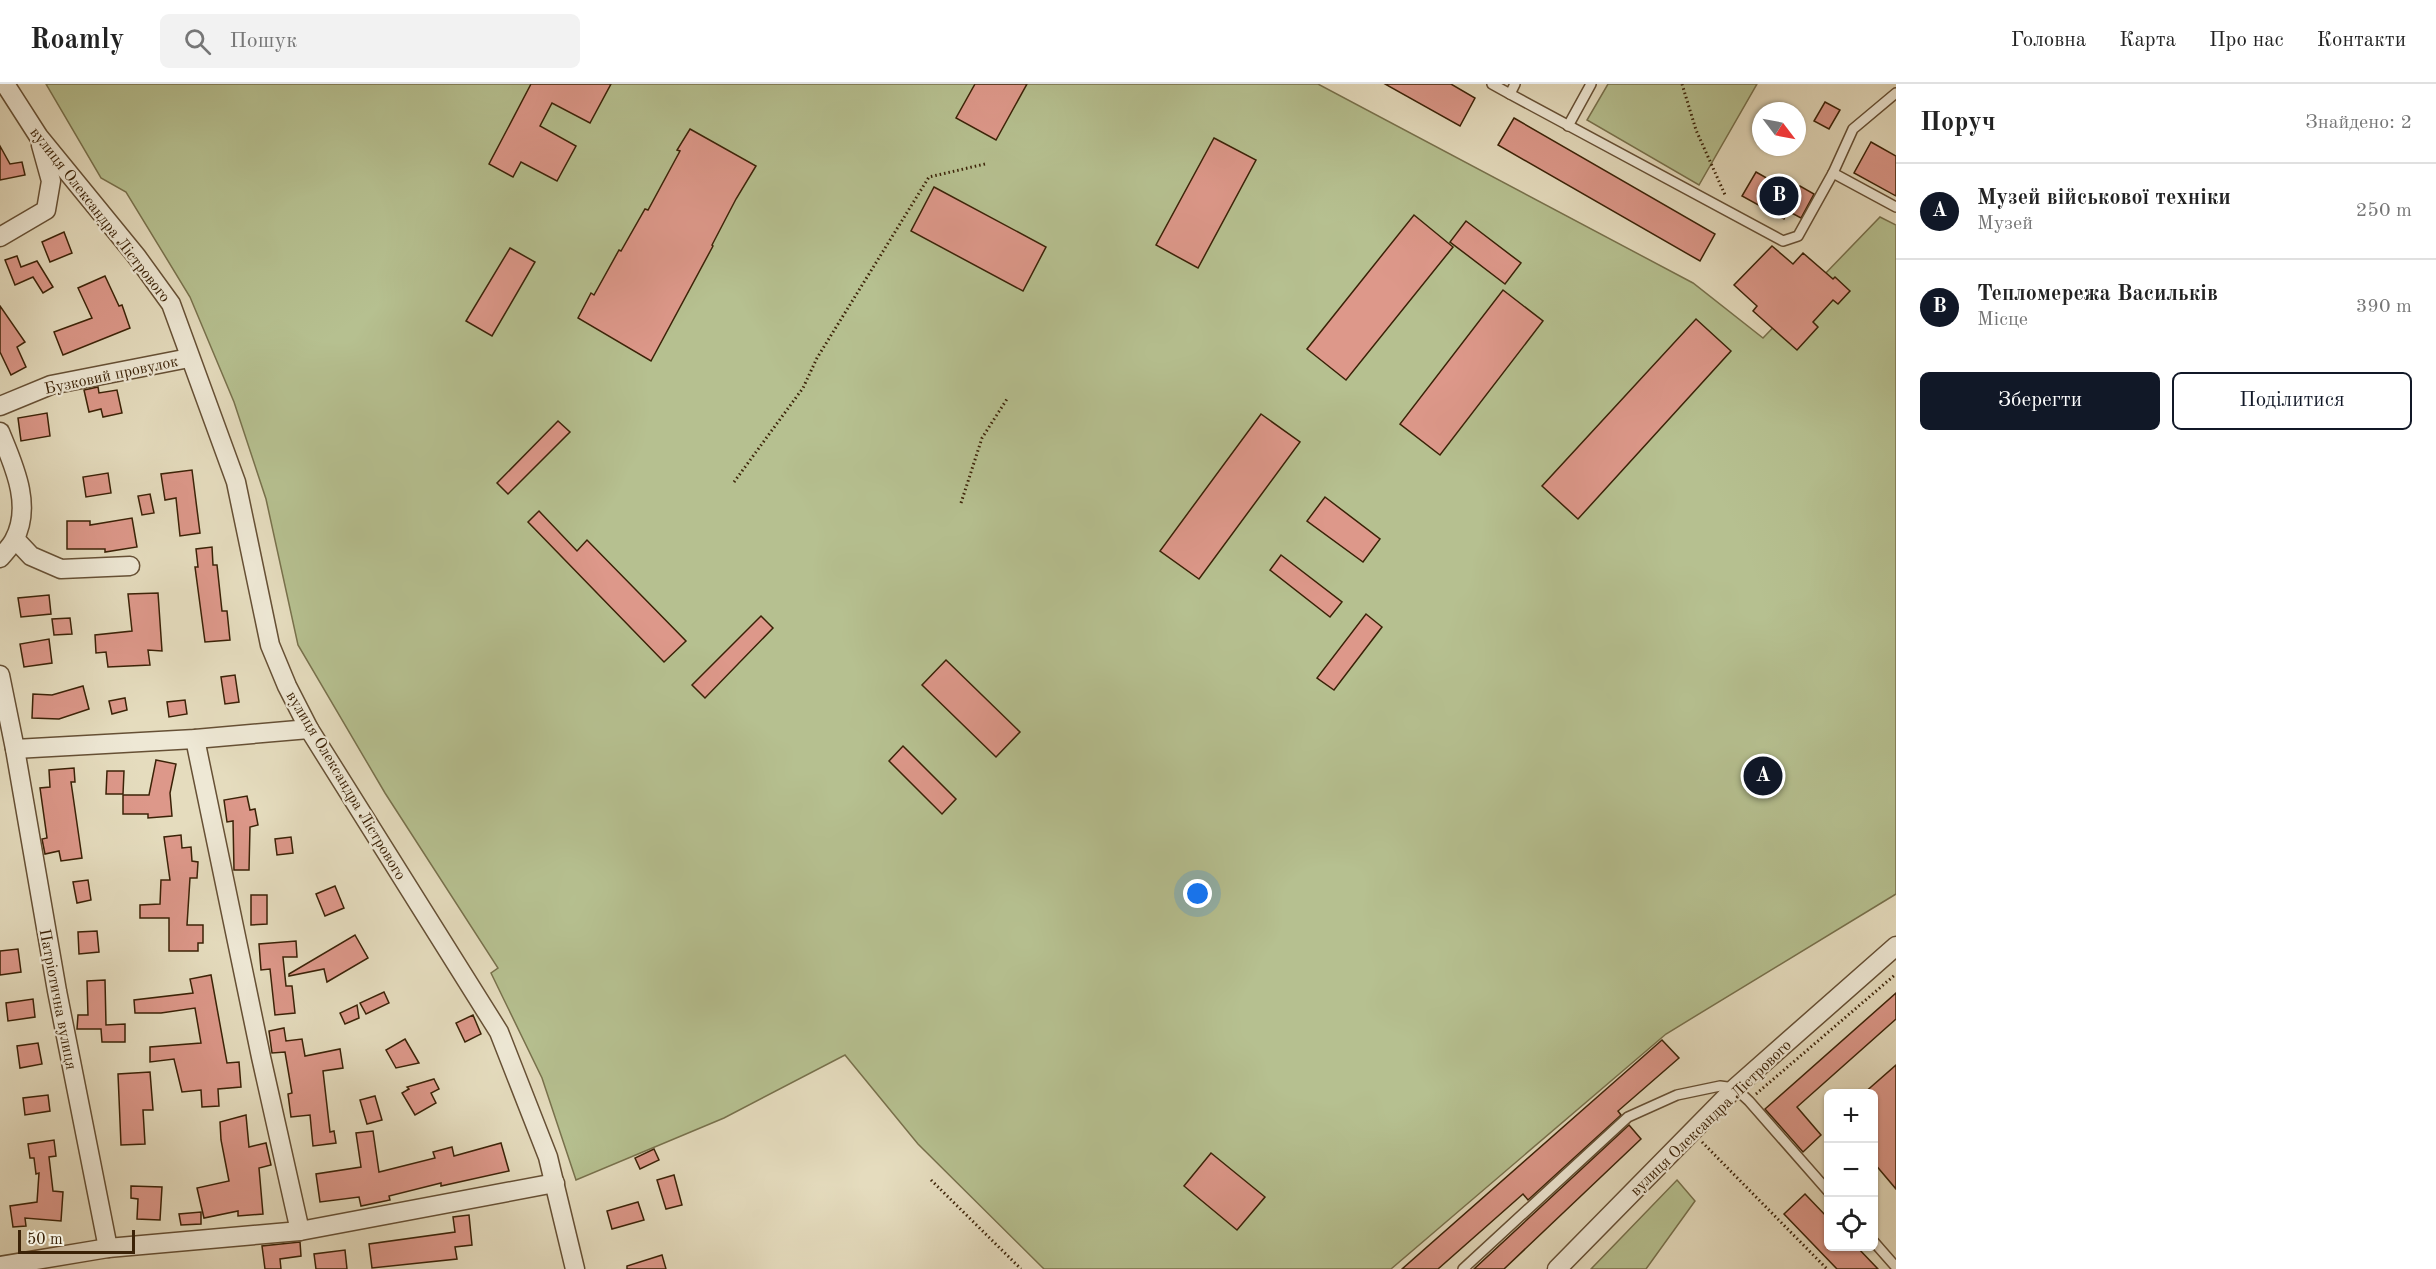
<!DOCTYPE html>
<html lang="uk">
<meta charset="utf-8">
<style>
body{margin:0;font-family:"Old Standard TT",serif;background:#f2f2f2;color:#222}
.controls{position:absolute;right:18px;bottom:18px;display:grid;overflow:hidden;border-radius:9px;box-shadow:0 2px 4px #0004}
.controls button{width:54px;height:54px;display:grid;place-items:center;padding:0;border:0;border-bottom:2px solid #e0e0e0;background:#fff;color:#222;font:30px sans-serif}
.compass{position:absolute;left:1752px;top:18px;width:54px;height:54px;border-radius:50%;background:#fff;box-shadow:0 2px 4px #0004;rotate:122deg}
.scale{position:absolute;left:18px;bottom:15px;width:117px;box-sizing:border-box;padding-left:6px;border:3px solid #3b2207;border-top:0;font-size:16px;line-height:21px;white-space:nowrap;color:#3b2207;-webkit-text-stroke:4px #eee8d5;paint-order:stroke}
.you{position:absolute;left:1198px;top:810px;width:21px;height:21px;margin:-15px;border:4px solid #fff;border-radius:50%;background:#1a73e8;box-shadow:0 0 0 9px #1a73e833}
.badge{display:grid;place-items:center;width:39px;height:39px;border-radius:50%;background:#111827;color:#fff;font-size:20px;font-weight:700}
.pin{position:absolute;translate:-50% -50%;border:3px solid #fff;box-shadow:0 2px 6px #0006}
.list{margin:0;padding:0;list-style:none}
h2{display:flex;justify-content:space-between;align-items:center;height:78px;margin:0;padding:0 24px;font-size:26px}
h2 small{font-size:20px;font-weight:400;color:#767676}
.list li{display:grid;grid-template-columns:39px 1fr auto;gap:18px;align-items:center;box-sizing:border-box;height:96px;padding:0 24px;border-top:2px solid #e0e0e0}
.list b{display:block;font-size:22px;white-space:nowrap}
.list p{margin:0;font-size:20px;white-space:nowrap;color:#767676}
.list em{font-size:20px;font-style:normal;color:#767676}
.actions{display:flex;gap:12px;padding:18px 24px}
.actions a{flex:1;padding:14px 0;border:2px solid #111827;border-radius:9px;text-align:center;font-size:21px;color:#111827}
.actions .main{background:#111827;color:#fff}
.icon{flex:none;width:33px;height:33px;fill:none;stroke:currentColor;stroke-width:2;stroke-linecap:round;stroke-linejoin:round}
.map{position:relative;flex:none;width:1896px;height:1185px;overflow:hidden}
header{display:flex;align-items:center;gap:36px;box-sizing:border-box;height:84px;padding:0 30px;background:#fff;border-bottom:2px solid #e0e0e0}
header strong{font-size:28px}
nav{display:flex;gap:33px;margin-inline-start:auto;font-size:21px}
.search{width:420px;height:54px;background:#f2f2f2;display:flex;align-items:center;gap:15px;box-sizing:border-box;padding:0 21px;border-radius:9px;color:#767676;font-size:22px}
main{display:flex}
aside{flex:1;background:#fff}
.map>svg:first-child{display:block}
.green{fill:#b6c090;stroke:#78714c;stroke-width:1.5}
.building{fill:#dd988a;stroke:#3b2207;stroke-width:1.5}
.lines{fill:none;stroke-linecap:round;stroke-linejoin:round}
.service-casing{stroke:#665035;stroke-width:12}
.minor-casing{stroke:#665035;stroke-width:21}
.path{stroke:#3b2207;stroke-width:3;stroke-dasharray:1.5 3;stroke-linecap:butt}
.service{stroke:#eee8d5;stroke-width:9}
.minor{stroke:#eee8d5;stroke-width:18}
.labels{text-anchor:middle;stroke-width:4.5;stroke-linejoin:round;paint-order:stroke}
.street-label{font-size:16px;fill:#3b2207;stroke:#eee8d5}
</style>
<header>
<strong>Roamly</strong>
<div class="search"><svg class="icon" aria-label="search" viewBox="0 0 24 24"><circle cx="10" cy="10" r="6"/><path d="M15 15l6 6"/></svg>Пошук</div>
<nav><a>Головна</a><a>Карта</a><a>Про нас</a><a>Контакти</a></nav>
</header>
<main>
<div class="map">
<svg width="1896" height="1185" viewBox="0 0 1896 1185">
<rect width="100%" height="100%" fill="#e5dcbe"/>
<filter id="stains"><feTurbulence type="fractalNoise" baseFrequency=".00333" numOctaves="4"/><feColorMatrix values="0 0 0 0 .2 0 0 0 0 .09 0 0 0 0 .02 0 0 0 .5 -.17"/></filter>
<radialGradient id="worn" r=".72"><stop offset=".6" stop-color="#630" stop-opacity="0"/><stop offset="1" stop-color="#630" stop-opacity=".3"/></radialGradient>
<g class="green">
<path d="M 46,0 L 1318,0 L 1693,199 L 1763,254 L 1880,133 L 1896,141 L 1896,810 L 1666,950 L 1391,1185 L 1044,1185 L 918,1060 L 845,971 L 724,1034 L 576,1096 L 542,994 L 491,889 L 498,884 L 385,709 L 298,561 L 266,415 L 234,318 L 190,213 L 126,108 L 101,94 Z"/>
<path d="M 1608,0 L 1757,0 L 1699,101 L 1587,36 Z"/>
<path d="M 1677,1096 L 1695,1117 L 1646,1185 L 1591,1185 Z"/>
</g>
<g class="building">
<path d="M 531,0 L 611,0 L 590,39 L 552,19 L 540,42 L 576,62 L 557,97 L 521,78 L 513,93 L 489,80 Z"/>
<path d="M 975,0 L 1027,0 L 996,56 L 956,34 Z"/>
<path d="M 1385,0 L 1451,0 L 1475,14 L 1460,42 Z"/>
<path d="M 1825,18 L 1840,26 L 1829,45 L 1814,37 Z"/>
<path d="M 1514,34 L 1715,150 L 1700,177 L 1498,61 Z"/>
<path d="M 690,45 L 756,82 L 736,115 L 712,161 L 713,162 L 651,277 L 578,234 L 591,209 L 594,211 L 619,166 L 621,167 L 645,125 L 648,126 L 680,67 L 677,66 Z"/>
<path d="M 1214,54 L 1256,76 L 1198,184 L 1156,161 Z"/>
<path d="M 1871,58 L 1896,72 L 1896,112 L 1854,89 Z"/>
<path d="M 0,62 L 10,80 L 22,78 L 25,91 L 0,96 Z"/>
<path d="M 1756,88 L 1795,110 L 1800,102 L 1814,110 L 1801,134 L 1788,127 L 1784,135 L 1742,112 Z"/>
<path d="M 934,103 L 1046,163 L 1023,207 L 911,147 Z"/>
<path d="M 1414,131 L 1453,163 L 1346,296 L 1307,265 Z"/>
<path d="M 1466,137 L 1521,179 L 1505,200 L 1450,158 Z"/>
<path d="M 64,148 L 72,169 L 50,178 L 42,158 Z"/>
<path d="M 1772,162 L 1793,180 L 1803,169 L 1833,195 L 1835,193 L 1850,207 L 1838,220 L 1833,216 L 1813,238 L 1818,243 L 1797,266 L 1753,227 L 1757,222 L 1734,201 Z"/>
<path d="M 510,164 L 535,178 L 492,252 L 466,237 Z"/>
<path d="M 17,172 L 21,183 L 37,177 L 53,203 L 43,209 L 33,193 L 15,201 L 5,176 Z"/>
<path d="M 105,192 L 119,222 L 122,221 L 130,244 L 63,271 L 54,248 L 92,234 L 78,204 Z"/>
<path d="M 1503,206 L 1543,237 L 1440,371 L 1400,340 Z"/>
<path d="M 0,222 L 25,258 L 17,263 L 26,283 L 11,291 L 0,268 Z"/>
<path d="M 1696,235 L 1731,267 L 1578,435 L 1542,402 Z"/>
<path d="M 98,303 L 99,309 L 117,306 L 122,329 L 103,333 L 101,325 L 89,328 L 84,306 Z"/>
<path d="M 47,329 L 50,352 L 21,357 L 18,334 Z"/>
<path d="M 1261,330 L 1300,358 L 1199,495 L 1160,467 Z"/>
<path d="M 558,337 L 570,348 L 508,410 L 497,399 Z"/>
<path d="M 192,386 L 200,449 L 180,452 L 176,414 L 165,416 L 161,390 Z"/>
<path d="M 108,389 L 111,409 L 86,413 L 83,393 Z"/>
<path d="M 150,410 L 154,429 L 142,431 L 138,412 Z"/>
<path d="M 1325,413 L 1380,455 L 1363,478 L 1307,437 Z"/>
<path d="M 539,427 L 577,467 L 587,456 L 686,557 L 664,578 L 528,438 Z"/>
<path d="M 132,434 L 137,463 L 105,468 L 105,465 L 67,465 L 67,437 L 90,437 L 90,441 Z"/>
<path d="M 212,463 L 213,481 L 217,481 L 222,527 L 227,527 L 230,556 L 205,558 L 195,483 L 198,483 L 196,465 Z"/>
<path d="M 1281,471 L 1342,518 L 1330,533 L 1270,486 Z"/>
<path d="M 158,509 L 162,567 L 148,566 L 150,581 L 108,583 L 106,568 L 96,569 L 95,551 L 132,547 L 128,510 Z"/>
<path d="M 49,511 L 51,530 L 21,533 L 18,514 Z"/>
<path d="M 1366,530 L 1382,543 L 1334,606 L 1317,594 Z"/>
<path d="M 761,532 L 773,544 L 705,614 L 692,601 Z"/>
<path d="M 70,534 L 72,550 L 54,551 L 52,535 Z"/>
<path d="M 49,555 L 52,579 L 24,583 L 20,560 Z"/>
<path d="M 946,576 L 1020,648 L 996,673 L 922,601 Z"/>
<path d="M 235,591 L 239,618 L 225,620 L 221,593 Z"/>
<path d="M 83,602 L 89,625 L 59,635 L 32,634 L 33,610 L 52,611 Z"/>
<path d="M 125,614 L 127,626 L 112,630 L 109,617 Z"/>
<path d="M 185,616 L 187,630 L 169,633 L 167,618 Z"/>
<path d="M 903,662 L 956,715 L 942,730 L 889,677 Z"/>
<path d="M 156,676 L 176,680 L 170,709 L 172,732 L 148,734 L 148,730 L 123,730 L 123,711 L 149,711 Z"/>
<path d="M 74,684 L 75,698 L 71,698 L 82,774 L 61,777 L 59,767 L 45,770 L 42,755 L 47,754 L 40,704 L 50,703 L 49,686 Z"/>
<path d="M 107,687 L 124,687 L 123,710 L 106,710 Z"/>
<path d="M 247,712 L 250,726 L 255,725 L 258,741 L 250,743 L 249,786 L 234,786 L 233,737 L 227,738 L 224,716 Z"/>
<path d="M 181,751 L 182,764 L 191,763 L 192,777 L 198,778 L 197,794 L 190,794 L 187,841 L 203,841 L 203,859 L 198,859 L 198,867 L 169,867 L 169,834 L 140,834 L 140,821 L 160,820 L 161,796 L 170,796 L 164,753 Z"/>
<path d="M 291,753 L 293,769 L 277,771 L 275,755 Z"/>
<path d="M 88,796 L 91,816 L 77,819 L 73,798 Z"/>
<path d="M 335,802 L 344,824 L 325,832 L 316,810 Z"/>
<path d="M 251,811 L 267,811 L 267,840 L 251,841 Z"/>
<path d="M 97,847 L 99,868 L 79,870 L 78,848 Z"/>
<path d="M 355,851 L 368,874 L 327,898 L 324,885 L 289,892 L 289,890 Z"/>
<path d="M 296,857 L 297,873 L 283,873 L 286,902 L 292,902 L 295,929 L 275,931 L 270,885 L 261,886 L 259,860 Z"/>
<path d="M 18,865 L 21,888 L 0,891 L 0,867 Z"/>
<path d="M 211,891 L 227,979 L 239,978 L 241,1003 L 218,1005 L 219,1022 L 202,1023 L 201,1006 L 182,1008 L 174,975 L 150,978 L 150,963 L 201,959 L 195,924 L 161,929 L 135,929 L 134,916 L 193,909 L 190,895 Z"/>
<path d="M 105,896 L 106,941 L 125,940 L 125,958 L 102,958 L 101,945 L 77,945 L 78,931 L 88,931 L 87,897 Z"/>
<path d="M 384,908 L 389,919 L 366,930 L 360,919 Z"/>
<path d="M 1896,909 L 1896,935 L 1797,1023 L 1821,1051 L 1803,1068 L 1765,1025 Z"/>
<path d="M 33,915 L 35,933 L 8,937 L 6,919 Z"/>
<path d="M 357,921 L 359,934 L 345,940 L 340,929 Z"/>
<path d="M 473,931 L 481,950 L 465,958 L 456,939 Z"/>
<path d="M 284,944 L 286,957 L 302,955 L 305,972 L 340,965 L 343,984 L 323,987 L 330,1048 L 334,1047 L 336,1059 L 313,1062 L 310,1031 L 291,1033 L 288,1010 L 292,1009 L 285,968 L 272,969 L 269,947 Z"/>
<path d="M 405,955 L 419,979 L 396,984 L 386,966 Z"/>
<path d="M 1662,956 L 1679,974 L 1618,1027 L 1621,1031 L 1528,1116 L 1523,1110 L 1438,1185 L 1402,1185 Z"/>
<path d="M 38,959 L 42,980 L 20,984 L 17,962 Z"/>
<path d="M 1896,981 L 1896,1105 L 1874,1079 L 1874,1010 L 1863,1010 Z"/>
<path d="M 150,988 L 153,1026 L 143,1026 L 145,1060 L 121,1061 L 118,990 Z"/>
<path d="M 434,995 L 439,1005 L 431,1009 L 436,1019 L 415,1031 L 402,1009 L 409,1005 L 407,1003 Z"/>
<path d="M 48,1011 L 50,1027 L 25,1031 L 23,1014 Z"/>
<path d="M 375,1012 L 382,1036 L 367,1040 L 360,1016 Z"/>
<path d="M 246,1031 L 249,1063 L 266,1059 L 271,1081 L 259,1084 L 263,1130 L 238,1132 L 238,1127 L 204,1134 L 197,1104 L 229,1097 L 221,1056 L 220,1038 Z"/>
<path d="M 1629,1041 L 1641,1055 L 1504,1185 L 1474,1185 Z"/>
<path d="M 373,1047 L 379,1088 L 435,1074 L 433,1068 L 452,1063 L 454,1072 L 501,1059 L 509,1087 L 441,1102 L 441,1099 L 389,1112 L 390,1116 L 361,1122 L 359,1113 L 320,1118 L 316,1090 L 361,1083 L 356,1049 Z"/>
<path d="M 54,1056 L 56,1072 L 49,1073 L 53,1107 L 63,1108 L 61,1137 L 25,1134 L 26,1142 L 13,1143 L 10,1122 L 37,1118 L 39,1089 L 36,1090 L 34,1074 L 30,1074 L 28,1060 Z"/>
<path d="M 654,1065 L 659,1076 L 640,1085 L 635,1074 Z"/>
<path d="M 1211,1069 L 1265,1113 L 1237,1146 L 1184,1102 Z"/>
<path d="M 674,1091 L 682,1121 L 666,1125 L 657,1096 Z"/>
<path d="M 131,1102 L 162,1103 L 160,1136 L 137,1135 L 138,1115 L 131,1114 Z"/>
<path d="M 1805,1110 L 1828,1134 L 1828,1162 L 1856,1162 L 1878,1185 L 1837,1185 L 1784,1130 Z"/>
<path d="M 638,1118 L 644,1136 L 612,1145 L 607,1127 Z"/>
<path d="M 201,1128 L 201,1140 L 181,1141 L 179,1130 Z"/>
<path d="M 469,1131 L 472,1161 L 455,1163 L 457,1175 L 372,1184 L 369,1160 L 455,1148 L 453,1133 Z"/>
<path d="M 300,1158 L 301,1172 L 280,1175 L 281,1185 L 265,1185 L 262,1162 Z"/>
<path d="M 345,1166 L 347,1185 L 316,1185 L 314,1170 Z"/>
<path d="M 662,1171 L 666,1185 L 627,1185 L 627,1182 Z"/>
</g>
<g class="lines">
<g class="service-casing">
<g id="service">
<path d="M 1492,0 L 1510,10"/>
<path d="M 1515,0 L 1510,10 L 1783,157 L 1798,152 L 1833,89"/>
<path d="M 1896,9 L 1853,45 L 1833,89 L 1896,123"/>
<path d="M 1568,42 L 1591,0"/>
<path d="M 1874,1158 L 1896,1183"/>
<path d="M 1463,1185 L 1628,1033 L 1677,1011 L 1720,1002 L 1735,1004 L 1749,1017 L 1828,1107"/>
</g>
</g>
<g class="minor-casing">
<g id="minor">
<path d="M 5,0 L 39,53 L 137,173 L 171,220 L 236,398 L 270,561 L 287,602 L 309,645 L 499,948 L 548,1073 L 575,1185"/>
<path d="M 0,153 L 46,126 L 51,97 L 41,61"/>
<path d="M 0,322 L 51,301 L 189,274"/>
<path d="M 0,348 C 13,380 33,421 14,456 C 11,462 5,468 0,474"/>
<path d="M 15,455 L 31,472 L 61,485 L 130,482"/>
<path d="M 0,591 L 15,665 L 57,907 L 108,1164"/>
<path d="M 195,655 L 261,973 L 300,1147"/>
<path d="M 15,665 L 195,655 L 309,645"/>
<path d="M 0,1182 L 108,1164 L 300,1147 L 555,1099"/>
<path d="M 1557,1185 L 1735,1004 L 1896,862"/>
</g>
</g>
<g class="path">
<path d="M 1682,0 L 1696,46 L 1726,113"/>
<path d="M 734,398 L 803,304 L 817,274 L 929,93 L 985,80"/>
<path d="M 961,419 L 982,354 L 1007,315"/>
<path d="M 1756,1010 L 1896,890"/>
<path d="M 1702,1058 L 1827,1185"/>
<path d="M 931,1096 L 1021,1185"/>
</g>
<use href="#service" class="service"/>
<use href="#minor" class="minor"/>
</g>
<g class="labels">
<g class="street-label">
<text transform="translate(101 130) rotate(52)" y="6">вулиця Олександра Лістрового</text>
<text transform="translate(111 290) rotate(-12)" y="6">Бузковий провулок</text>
<text transform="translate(347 701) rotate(59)" y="6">вулиця Олександра Лістрового</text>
<text transform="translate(59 915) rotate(79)" y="6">Патріотична вулиця</text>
<text transform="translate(1710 1033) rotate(-44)" y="6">вулиця Олександра Лістрового</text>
</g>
</g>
<rect width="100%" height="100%" filter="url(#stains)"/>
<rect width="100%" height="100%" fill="url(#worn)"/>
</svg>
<div class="controls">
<button>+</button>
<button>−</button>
<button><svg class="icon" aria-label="locate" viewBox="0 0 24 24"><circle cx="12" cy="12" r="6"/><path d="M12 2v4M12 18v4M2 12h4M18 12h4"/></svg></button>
</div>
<svg class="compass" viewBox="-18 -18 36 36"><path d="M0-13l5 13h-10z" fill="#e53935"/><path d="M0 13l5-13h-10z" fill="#767676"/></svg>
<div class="scale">50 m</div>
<div class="you"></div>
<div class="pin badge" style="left:1763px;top:692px">A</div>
<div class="pin badge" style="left:1779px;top:112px">B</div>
</div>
<aside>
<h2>Поруч<small>Знайдено: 2</small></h2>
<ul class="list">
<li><span class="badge">A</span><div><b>Музей військової техніки</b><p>Музей</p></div><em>250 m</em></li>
<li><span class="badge">B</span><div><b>Тепломережа Васильків</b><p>Місце</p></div><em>390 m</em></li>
</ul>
<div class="actions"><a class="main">Зберегти</a><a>Поділитися</a></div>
</aside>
</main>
